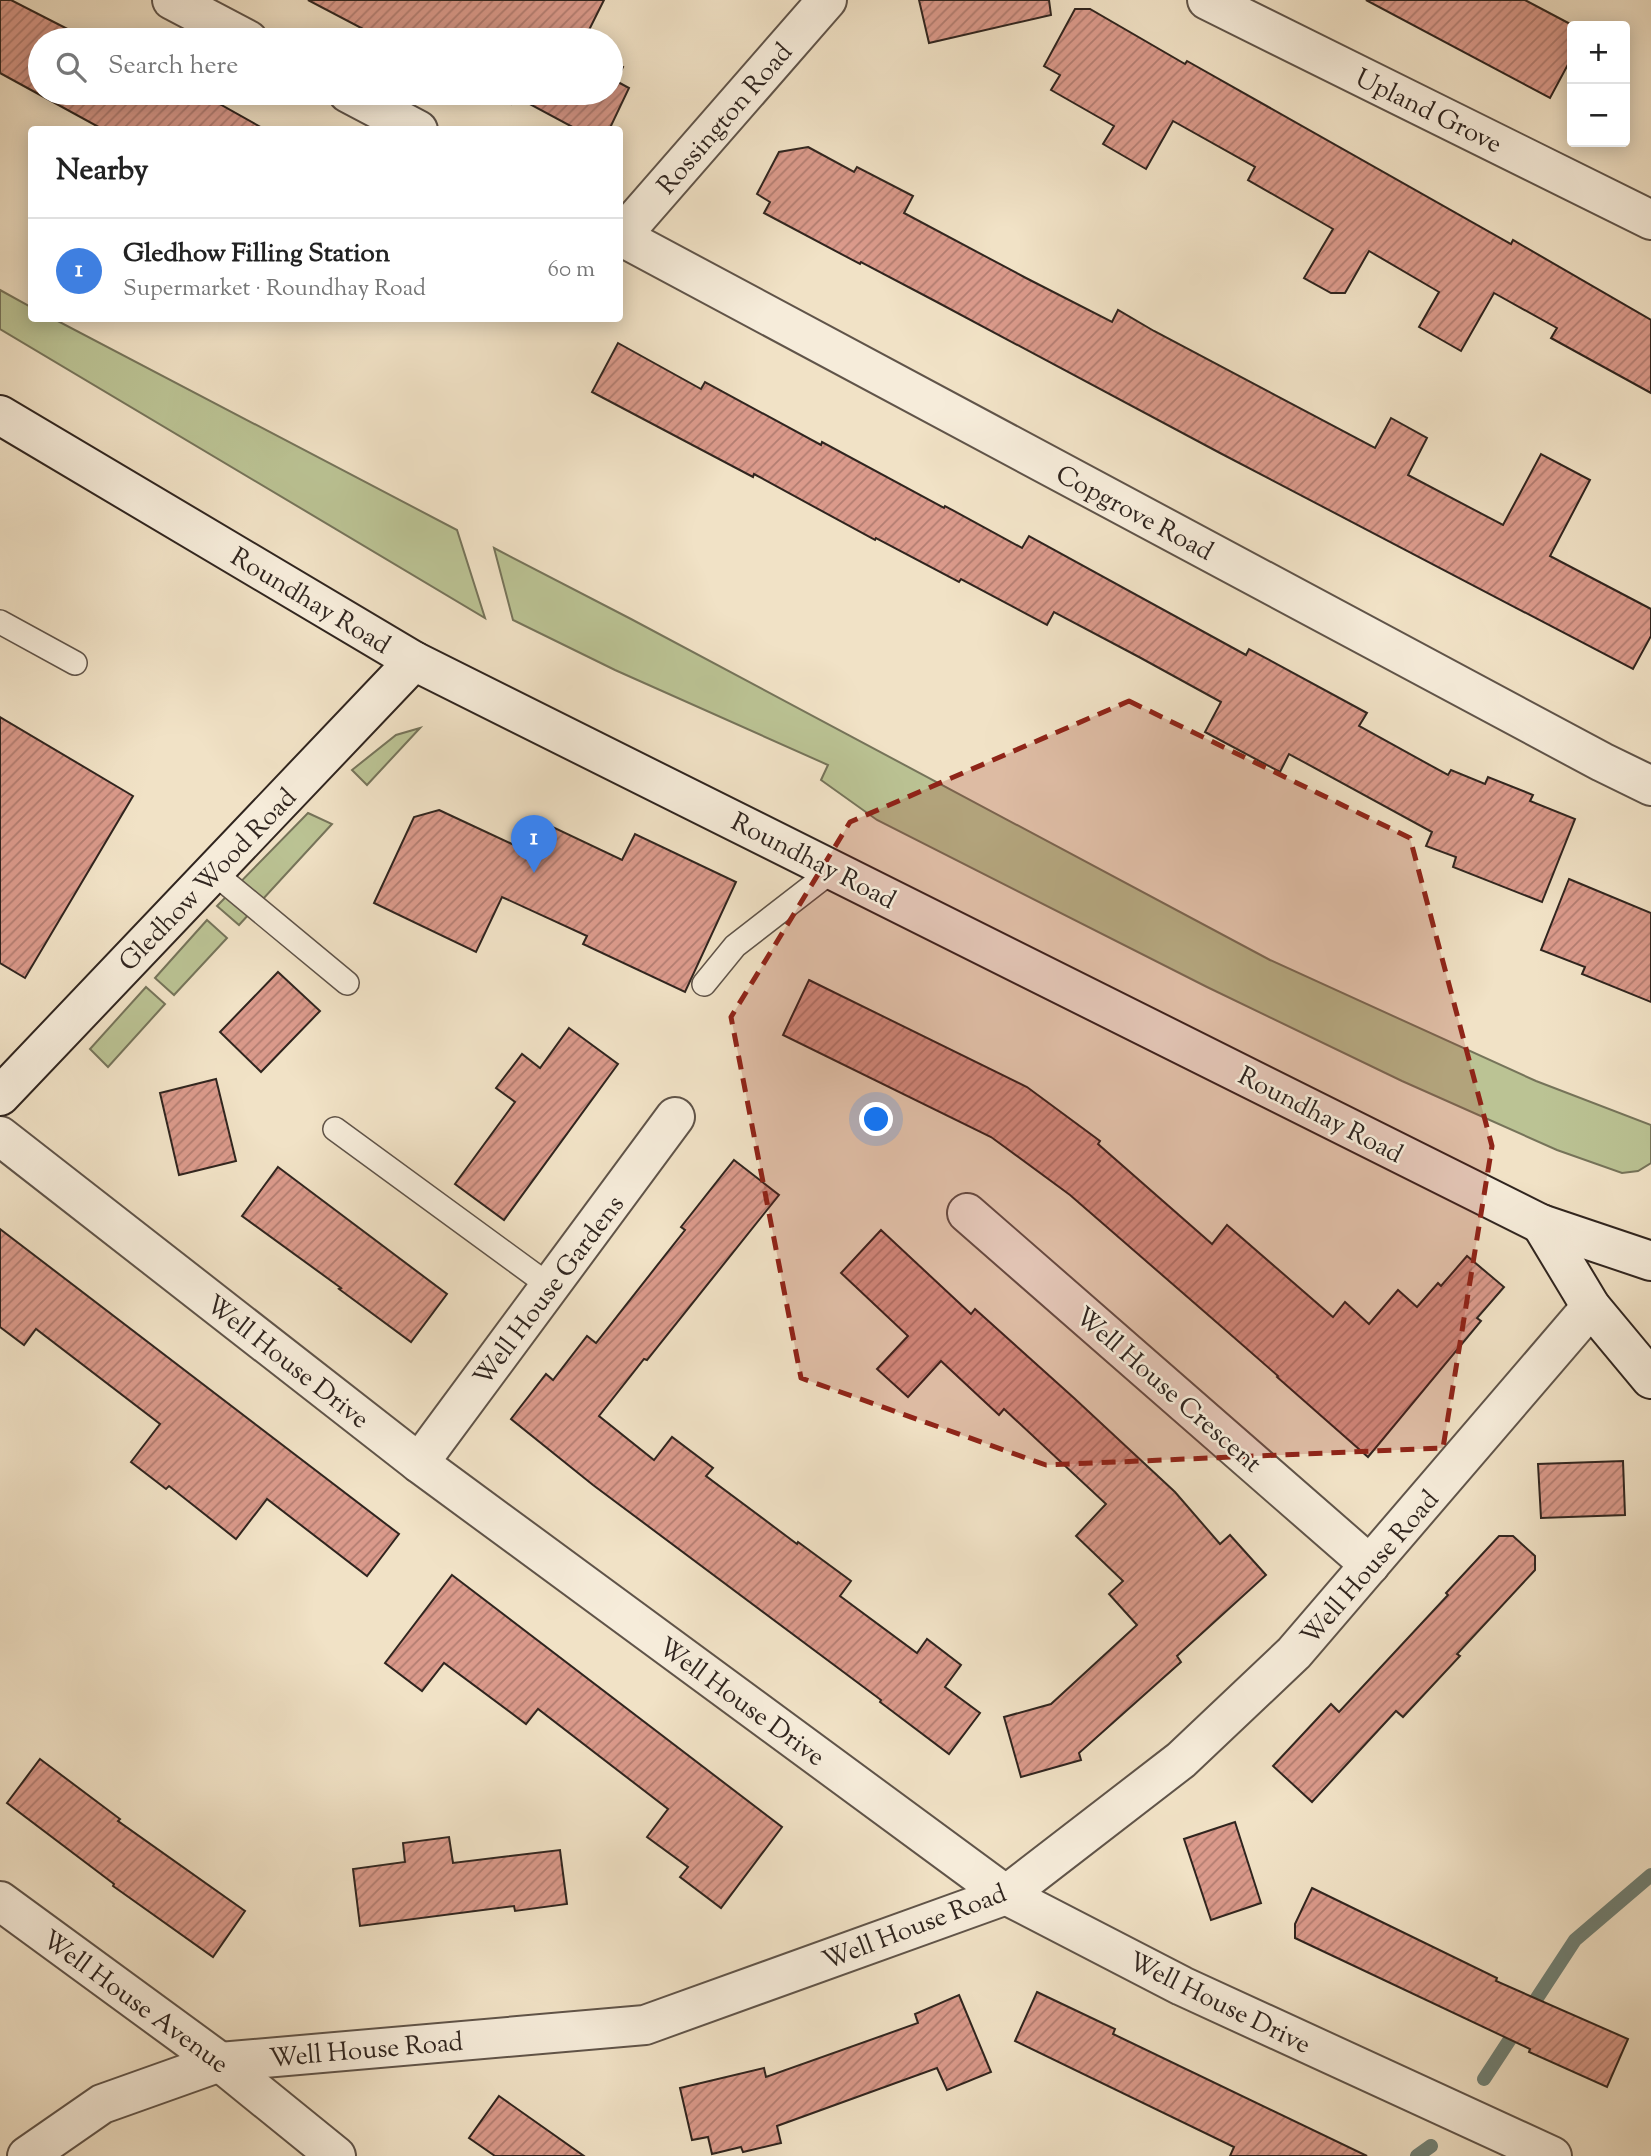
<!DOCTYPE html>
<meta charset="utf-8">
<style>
body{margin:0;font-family:"Sorts Mill Goudy",serif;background:#f2f2f2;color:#222}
.controls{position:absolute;right:21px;top:21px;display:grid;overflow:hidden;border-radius:7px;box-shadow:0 4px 18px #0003}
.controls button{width:63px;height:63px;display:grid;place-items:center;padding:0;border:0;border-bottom:2px solid #e0e0e0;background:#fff;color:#222;font:35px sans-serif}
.you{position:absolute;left:877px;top:1120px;width:24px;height:24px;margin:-18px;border:5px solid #fff;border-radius:50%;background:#1a73e8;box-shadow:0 0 0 10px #1a73e833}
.badge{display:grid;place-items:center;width:46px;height:46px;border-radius:50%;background:#7c3aed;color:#fff;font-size:23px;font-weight:700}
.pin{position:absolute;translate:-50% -58px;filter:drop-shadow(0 2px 4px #0008)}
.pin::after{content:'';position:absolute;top:37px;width:24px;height:21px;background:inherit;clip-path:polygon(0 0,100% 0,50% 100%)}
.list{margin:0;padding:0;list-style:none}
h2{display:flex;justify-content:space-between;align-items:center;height:91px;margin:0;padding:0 28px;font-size:30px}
h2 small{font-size:23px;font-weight:400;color:#767676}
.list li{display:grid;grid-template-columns:46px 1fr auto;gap:21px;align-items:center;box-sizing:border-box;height:105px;padding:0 28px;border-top:2px solid #e0e0e0}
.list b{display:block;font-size:26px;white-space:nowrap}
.list p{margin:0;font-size:23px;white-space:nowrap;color:#767676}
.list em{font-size:23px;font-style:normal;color:#767676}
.icon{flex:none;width:38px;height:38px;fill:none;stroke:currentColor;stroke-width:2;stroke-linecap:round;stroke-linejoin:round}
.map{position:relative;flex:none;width:1651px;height:2156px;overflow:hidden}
.search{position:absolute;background:#fff;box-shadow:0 4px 18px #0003;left:28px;top:28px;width:595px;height:77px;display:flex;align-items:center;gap:18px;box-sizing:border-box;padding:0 24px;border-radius:38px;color:#767676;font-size:26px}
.panel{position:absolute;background:#fff;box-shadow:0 4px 18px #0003;left:28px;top:126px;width:595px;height:196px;border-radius:7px}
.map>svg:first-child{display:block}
.green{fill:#bbc394;stroke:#76745a;stroke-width:2}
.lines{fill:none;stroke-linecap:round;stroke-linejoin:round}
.stream{stroke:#708176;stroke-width:14}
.building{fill:url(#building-hatch);stroke:#30251f;stroke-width:2}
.lane-casing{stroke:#605449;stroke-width:26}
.street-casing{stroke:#605449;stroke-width:42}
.secondary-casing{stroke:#30251f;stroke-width:42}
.lane{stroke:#f6ecda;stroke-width:23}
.street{stroke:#f6ecda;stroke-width:38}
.secondary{stroke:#f6ecda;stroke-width:38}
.marked{fill:#8f2418;fill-opacity:0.2;stroke:#8f2418;stroke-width:5;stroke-dasharray:14 9;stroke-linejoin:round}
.labels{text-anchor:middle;stroke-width:5;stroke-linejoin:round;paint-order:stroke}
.street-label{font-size:26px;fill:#30251f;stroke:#f6ecda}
</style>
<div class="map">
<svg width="1651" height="2156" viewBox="0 0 1651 2156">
<defs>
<pattern id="building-hatch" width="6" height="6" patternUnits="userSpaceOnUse" patternTransform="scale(1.75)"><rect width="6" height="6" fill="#db9a8b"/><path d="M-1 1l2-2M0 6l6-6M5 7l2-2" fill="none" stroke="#b27d71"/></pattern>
</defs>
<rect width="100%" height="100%" fill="#f1e2c6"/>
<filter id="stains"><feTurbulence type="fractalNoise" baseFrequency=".00286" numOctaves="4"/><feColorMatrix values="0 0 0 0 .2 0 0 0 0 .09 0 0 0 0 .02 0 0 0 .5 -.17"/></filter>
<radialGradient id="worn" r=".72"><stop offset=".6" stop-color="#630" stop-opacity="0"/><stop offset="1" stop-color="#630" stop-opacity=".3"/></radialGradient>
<g class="green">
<path d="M 0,290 L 31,307 L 32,318 L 54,319 L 457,530 L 485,618 L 0,329 Z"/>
<path d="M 494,548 L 631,619 L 1270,960 L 1536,1081 L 1651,1125 L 1651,1163 L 1638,1171 L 1622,1173 L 1557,1150 L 1402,1081 L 1207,987 L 877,820 L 821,780 L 828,765 L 615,670 L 513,620 Z"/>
<path d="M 420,728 L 367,785 L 352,770 L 396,735 Z"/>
<path d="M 308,813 L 332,824 L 239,925 L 217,906 Z"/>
<path d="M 207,920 L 227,938 L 174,995 L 155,978 Z"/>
<path d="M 146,987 L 165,1004 L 108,1067 L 90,1049 Z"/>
</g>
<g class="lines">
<g class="stream">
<path d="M 1484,2079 L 1575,1940 L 1651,1875"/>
<path d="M 1417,2156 L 1431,2146"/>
</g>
</g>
<g class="building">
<path d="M 0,0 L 11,0 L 89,40 L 40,40 L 40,93 L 200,93 L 266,130 L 104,130 L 0,73 Z"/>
<path d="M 308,0 L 604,0 L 584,40 L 384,40 Z"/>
<path d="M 919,0 L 1049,0 L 1051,15 L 929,43 Z"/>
<path d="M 1366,0 L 1525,0 L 1574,26 L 1572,26 L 1572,57 L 1550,98 Z"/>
<path d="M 1075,9 L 1090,9 L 1185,64 L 1187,61 L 1511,244 L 1513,240 L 1651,320 L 1651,393 L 1551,338 L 1557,328 L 1494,293 L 1461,351 L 1419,327 L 1439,292 L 1369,251 L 1345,293 L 1331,293 L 1304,278 L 1333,229 L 1248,180 L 1255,167 L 1173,121 L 1146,169 L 1103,144 L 1114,126 L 1051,90 L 1060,75 L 1044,66 Z"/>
<path d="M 611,61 L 623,67 L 616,81 L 629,88 L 609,130 L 578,130 L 515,96 L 511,104 L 489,93 L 611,93 Z"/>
<path d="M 808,147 L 854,172 L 857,167 L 913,196 L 904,213 L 1026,278 L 1112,322 L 1118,310 L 1154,331 L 1375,448 L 1391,418 L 1427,438 L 1408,475 L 1503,525 L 1541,454 L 1590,480 L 1550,556 L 1651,609 L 1651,636 L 1633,669 L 1220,453 L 935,301 L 861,262 L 860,264 L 764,213 L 770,202 L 757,194 L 779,152 Z"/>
<path d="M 618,343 L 701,389 L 705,382 L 821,445 L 822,442 L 944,508 L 945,506 L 1022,548 L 1029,536 L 1246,655 L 1249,649 L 1367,713 L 1359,726 L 1448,775 L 1451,770 L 1485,784 L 1488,777 L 1533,795 L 1530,801 L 1575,819 L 1542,902 L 1453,867 L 1456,857 L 1426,846 L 1432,832 L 1289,754 L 1280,772 L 1205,732 L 1221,702 L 1139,657 L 1054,612 L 1047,625 L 961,579 L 959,582 L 876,538 L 875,540 L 754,474 L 753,477 L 592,392 Z"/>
<path d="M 0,717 L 133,796 L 25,978 L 0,963 Z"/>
<path d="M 439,810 L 525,850 L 538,820 L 622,860 L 635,834 L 736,882 L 685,992 L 583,944 L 587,936 L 502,897 L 476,952 L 374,903 L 414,817 Z"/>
<path d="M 1569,879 L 1651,913 L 1651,1002 L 1582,974 L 1585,967 L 1541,950 Z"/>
<path d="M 278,972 L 320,1011 L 261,1072 L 220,1032 Z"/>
<path d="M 809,980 L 1027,1087 L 1100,1141 L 1098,1144 L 1212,1244 L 1227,1225 L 1333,1317 L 1345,1302 L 1369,1324 L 1398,1290 L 1417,1307 L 1438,1283 L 1441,1286 L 1467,1256 L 1504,1287 L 1477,1318 L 1481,1321 L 1368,1457 L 1277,1377 L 1278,1376 L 1222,1327 L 1070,1195 L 991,1137 L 783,1035 Z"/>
<path d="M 569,1028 L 618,1064 L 504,1220 L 455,1184 L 515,1102 L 496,1088 L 522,1054 L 540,1068 Z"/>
<path d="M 216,1079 L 236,1161 L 179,1175 L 160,1093 Z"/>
<path d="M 734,1160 L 779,1195 L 647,1360 L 644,1359 L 599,1416 L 654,1460 L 672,1437 L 713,1468 L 706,1476 L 797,1544 L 798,1542 L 851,1581 L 840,1596 L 917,1653 L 927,1639 L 961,1665 L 945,1687 L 980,1713 L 949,1754 L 880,1702 L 881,1700 L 593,1485 L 511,1419 L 546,1374 L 553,1380 L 587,1336 L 596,1343 L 685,1230 L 681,1227 Z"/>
<path d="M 278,1167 L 447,1294 L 411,1342 L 339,1289 L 341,1288 L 242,1216 Z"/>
<path d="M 0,1229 L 399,1534 L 367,1576 L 267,1499 L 236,1539 L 169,1486 L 166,1489 L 131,1462 L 160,1424 L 36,1329 L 24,1345 L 0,1327 Z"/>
<path d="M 881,1230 L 971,1314 L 975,1309 L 1074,1398 L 1175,1492 L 1220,1544 L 1230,1535 L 1266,1575 L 1177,1656 L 1181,1662 L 1079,1753 L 1081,1760 L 1021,1777 L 1004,1717 L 1051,1704 L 1137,1625 L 1109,1594 L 1123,1581 L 1076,1536 L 1106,1504 L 1004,1409 L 999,1415 L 941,1361 L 908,1397 L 877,1369 L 908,1336 L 841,1273 Z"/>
<path d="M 1623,1461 L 1625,1515 L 1541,1518 L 1538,1464 Z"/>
<path d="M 1499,1536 L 1513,1536 L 1535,1556 L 1535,1570 L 1457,1654 L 1460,1656 L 1403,1717 L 1396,1711 L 1312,1802 L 1273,1766 L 1331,1704 L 1339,1712 L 1448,1595 L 1446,1593 Z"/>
<path d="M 452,1575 L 782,1827 L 721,1908 L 680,1877 L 688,1867 L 647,1837 L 668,1809 L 538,1709 L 526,1724 L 444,1663 L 422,1691 L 385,1663 Z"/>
<path d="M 40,1759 L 120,1819 L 118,1821 L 245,1911 L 213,1957 L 113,1886 L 114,1884 L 7,1803 Z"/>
<path d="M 1235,1822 L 1261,1903 L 1211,1920 L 1184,1839 Z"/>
<path d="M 449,1837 L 453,1863 L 560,1850 L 567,1904 L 515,1911 L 514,1906 L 360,1926 L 353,1869 L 405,1862 L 403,1843 Z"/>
<path d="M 1312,1888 L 1497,1978 L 1496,1981 L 1628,2039 L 1607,2087 L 1529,2052 L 1530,2049 L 1295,1938 L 1295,1924 Z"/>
<path d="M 1037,1992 L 1115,2029 L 1113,2034 L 1367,2156 L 1230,2156 L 1234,2147 L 1015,2041 Z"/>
<path d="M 959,1995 L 991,2072 L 947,2090 L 937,2068 L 777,2126 L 781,2143 L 743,2152 L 741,2147 L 712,2154 L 708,2137 L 692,2140 L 680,2088 L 764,2068 L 766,2077 L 918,2023 L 915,2014 Z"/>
<path d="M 499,2096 L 584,2156 L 495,2156 L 469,2138 Z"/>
</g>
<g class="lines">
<g class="lane-casing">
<g id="lane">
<path d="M 0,622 L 75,663"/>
<path d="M 213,872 L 347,983"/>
<path d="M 704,984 L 735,946 L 833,870"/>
<path d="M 335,1129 L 551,1287"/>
</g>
</g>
<g class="street-casing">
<g id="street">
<path d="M 172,0 L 248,40"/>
<path d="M 1207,0 L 1651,220"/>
<path d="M 348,93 L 418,130"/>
<path d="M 620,236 L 1602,762 L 1651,786"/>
<path d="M 621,236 L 827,0"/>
<path d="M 0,1136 L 419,1463 L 1006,1895 L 1182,1986 L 1552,2156"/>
<path d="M 967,1213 L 1370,1565"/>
<path d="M 419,1463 L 675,1117"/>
<path d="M 0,1901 L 220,2062 L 336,2156"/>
<path d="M 27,2156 L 102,2104 L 220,2062 L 645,2025 L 1006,1895 L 1181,1760 L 1294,1653 L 1591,1307"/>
</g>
</g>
<g class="secondary-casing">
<g id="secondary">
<path d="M 0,415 L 414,661 L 1541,1224 L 1651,1261"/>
<path d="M 0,1096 L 414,661"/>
<path d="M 1541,1224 L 1591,1307 L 1651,1379"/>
</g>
</g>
<use href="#lane" class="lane"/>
<use href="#street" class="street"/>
<use href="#secondary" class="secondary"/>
</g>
<path class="marked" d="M 1129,701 L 1410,838 L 1492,1146 L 1443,1448 L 1046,1465 L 801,1378 L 731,1017 L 850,822 Z"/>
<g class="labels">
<g class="street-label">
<text transform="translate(1429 110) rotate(26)" y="9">Upland Grove</text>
<text transform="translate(724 118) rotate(-49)" y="9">Rossington Road</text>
<text transform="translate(1135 512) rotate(28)" y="9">Copgrove Road</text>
<text transform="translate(311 600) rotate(31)" y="9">Roundhay Road</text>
<text transform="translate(814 860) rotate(27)" y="9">Roundhay Road</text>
<text transform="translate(207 879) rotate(-46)" y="9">Gledhow Wood Road</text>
<text transform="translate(1321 1114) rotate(27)" y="9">Roundhay Road</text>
<text transform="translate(548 1290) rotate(-53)" y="9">Well House Gardens</text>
<text transform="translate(288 1361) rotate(38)" y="9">Well House Drive</text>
<text transform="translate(1169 1389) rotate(41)" y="9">Well House Crescent</text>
<text transform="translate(1369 1567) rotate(-49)" y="9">Well House Road</text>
<text transform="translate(742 1701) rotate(36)" y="9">Well House Drive</text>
<text transform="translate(914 1926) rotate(-21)" y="9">Well House Road</text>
<text transform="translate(136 2001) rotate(36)" y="9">Well House Avenue</text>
<text transform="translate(1220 2002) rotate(26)" y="9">Well House Drive</text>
<text transform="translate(366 2049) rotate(-5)" y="9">Well House Road</text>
</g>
</g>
<rect width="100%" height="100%" filter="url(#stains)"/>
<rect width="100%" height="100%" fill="url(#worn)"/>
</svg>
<div class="controls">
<button>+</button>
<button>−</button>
</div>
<div class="you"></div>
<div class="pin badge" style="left:534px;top:873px;background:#3f7fe0">1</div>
<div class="search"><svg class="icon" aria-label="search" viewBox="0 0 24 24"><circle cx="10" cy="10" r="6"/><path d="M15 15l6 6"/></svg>Search here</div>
<section class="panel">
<h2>Nearby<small></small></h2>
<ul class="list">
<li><span class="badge" style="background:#3f7fe0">1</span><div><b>Gledhow Filling Station</b><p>Supermarket · Roundhay Road</p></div><em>60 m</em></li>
</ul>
</section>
</div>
